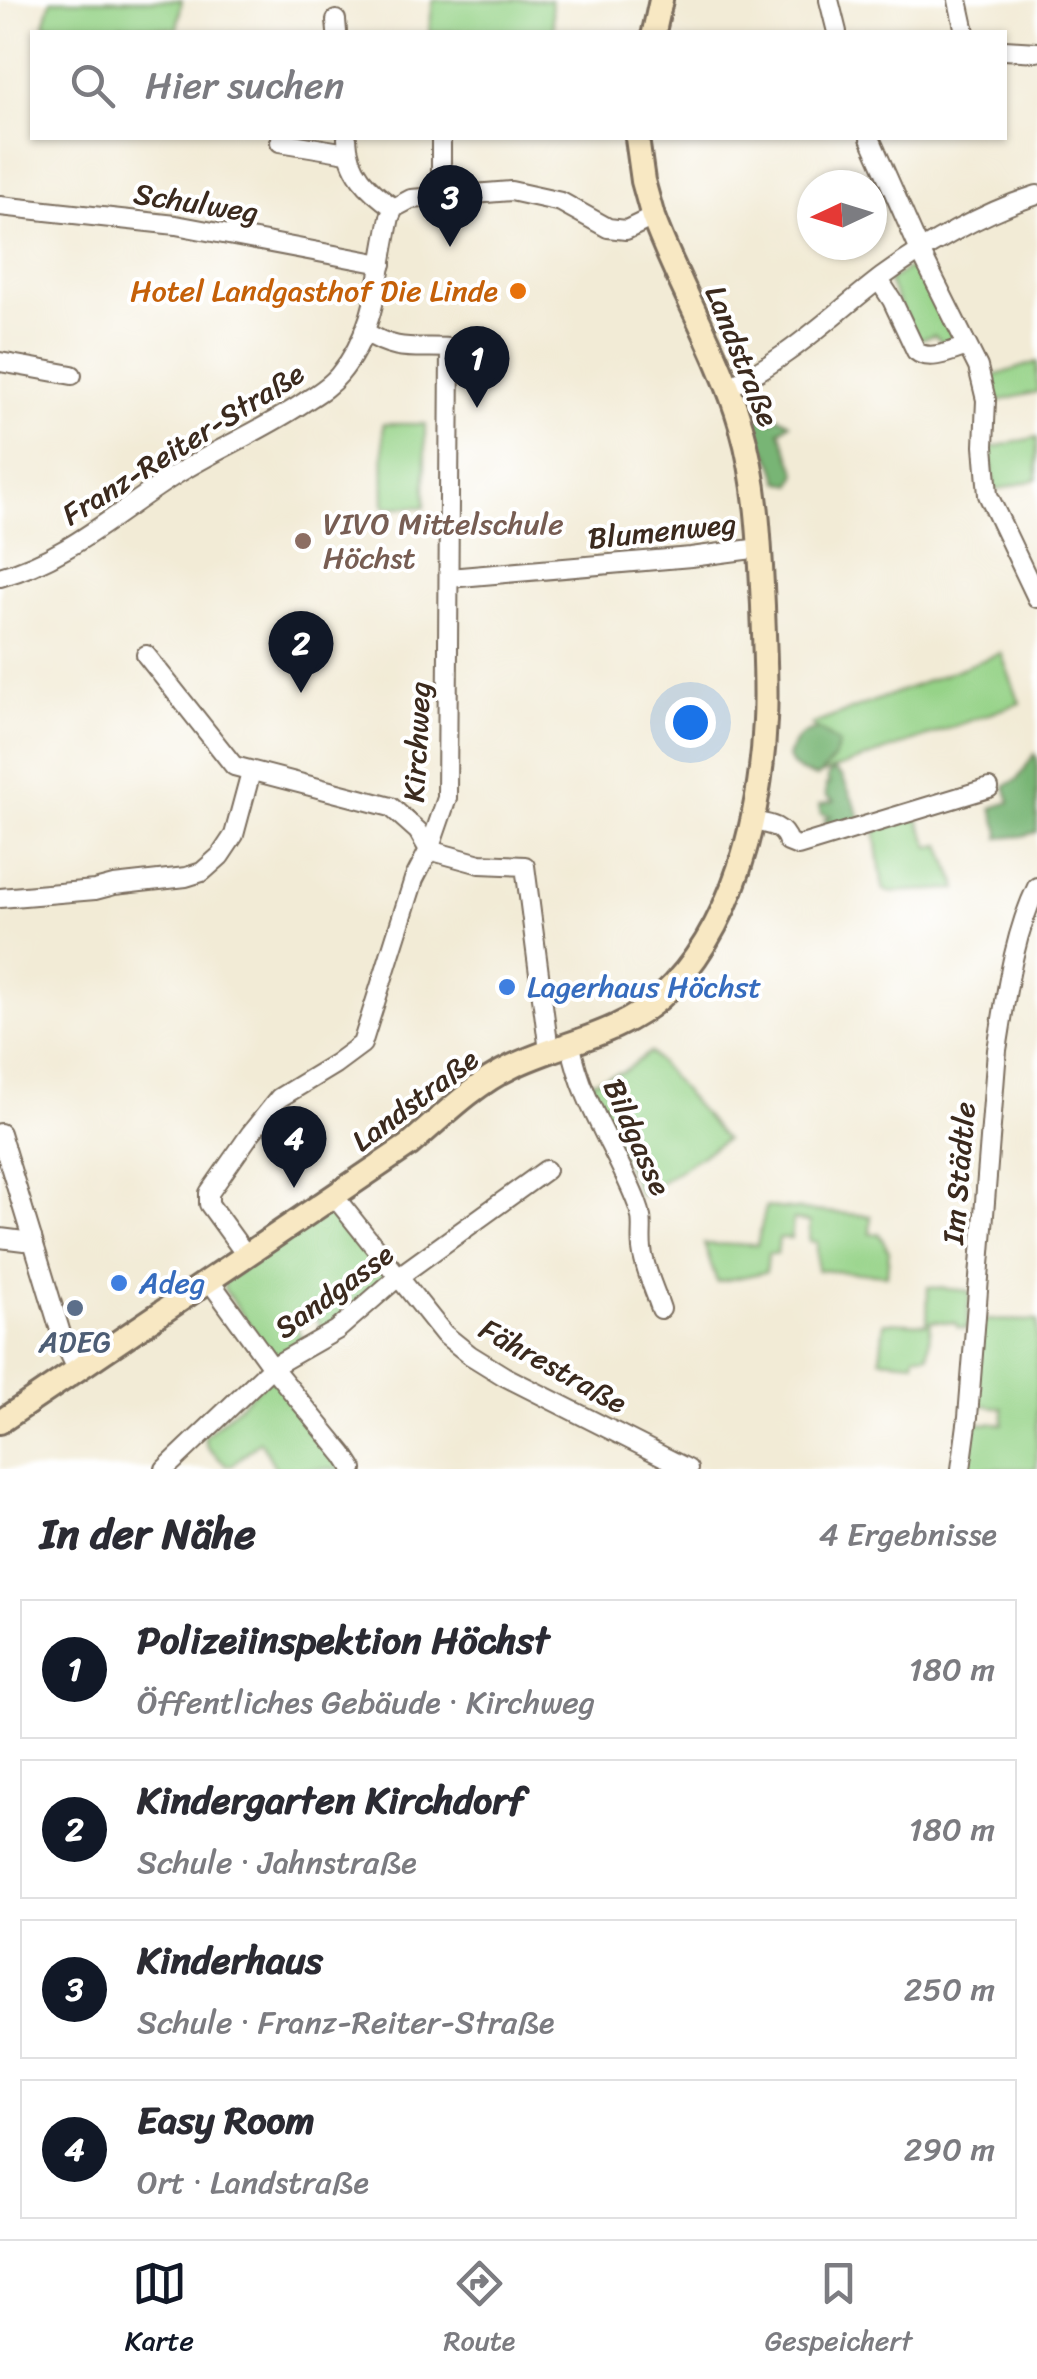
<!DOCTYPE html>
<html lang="de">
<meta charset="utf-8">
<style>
body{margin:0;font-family:Sriracha,sans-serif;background:#f2f2f3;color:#2b2b33}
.compass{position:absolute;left:797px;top:170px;width:90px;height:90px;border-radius:50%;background:#fff;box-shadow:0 2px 8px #0004;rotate:266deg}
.you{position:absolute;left:690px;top:722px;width:35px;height:35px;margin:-25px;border:8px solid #fff;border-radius:50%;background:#1a73e8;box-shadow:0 0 0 15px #1a73e833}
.badge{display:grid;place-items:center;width:65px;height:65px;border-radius:50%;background:#111827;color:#fff;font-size:32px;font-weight:700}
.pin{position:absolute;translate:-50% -82px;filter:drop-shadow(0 2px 5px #0008)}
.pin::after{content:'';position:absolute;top:52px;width:35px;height:30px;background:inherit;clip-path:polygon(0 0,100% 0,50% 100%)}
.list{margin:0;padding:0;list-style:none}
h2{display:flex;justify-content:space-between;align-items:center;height:130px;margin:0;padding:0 40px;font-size:42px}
h2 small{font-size:32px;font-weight:400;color:#7c7c81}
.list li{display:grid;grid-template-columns:65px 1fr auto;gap:30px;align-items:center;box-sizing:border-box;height:140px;margin:0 20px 20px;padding:0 20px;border:2px solid #e1e1e2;border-radius:0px}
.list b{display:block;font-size:38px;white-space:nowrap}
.list p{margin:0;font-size:32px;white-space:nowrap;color:#7c7c81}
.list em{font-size:32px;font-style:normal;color:#7c7c81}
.icon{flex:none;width:55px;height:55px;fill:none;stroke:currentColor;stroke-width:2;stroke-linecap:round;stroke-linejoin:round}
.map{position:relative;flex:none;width:1037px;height:1469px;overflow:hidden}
.search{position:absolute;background:#fff;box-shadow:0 2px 8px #0004;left:30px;right:30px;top:30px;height:110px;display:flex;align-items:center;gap:25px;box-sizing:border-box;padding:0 35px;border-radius:0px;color:#7c7c81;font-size:38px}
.sheet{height:770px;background:#fff}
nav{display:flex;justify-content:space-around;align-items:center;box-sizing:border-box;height:140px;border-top:2px solid #e1e1e2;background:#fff;font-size:28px;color:#7c7c81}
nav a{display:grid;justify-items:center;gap:5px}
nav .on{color:#111827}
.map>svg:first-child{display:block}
.green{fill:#96d388;stroke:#687e53;stroke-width:2.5}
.forest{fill:#78b574;stroke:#5a7049;stroke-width:2.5}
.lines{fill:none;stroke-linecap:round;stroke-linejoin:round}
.street-casing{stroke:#7b6e5e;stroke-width:22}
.secondary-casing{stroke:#7b6e5e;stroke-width:28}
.street{stroke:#fff;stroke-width:18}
.secondary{stroke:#f8e8c3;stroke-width:22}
.food-dot{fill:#e8710a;stroke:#fff;stroke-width:4}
.education-dot{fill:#8d6e63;stroke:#fff;stroke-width:4}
.shop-dot{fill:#3f7fe0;stroke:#fff;stroke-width:4}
.service-dot{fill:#5c6f8a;stroke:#fff;stroke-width:4}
.labels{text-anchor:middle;stroke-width:8;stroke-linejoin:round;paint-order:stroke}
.street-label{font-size:30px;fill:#3b2a1e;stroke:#fff}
.food-label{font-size:30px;fill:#c56008;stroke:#fff;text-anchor:end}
.education-label{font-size:30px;fill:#785e54;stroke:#fff;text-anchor:start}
.shop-label{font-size:30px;fill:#366cbe;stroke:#fff;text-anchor:start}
.service-label{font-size:30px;fill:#4e5e75;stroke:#fff}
</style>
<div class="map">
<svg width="1037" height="1469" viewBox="0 0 1037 1469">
<rect width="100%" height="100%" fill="#fff"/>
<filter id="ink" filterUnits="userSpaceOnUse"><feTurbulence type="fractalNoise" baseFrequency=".01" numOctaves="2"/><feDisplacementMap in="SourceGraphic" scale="20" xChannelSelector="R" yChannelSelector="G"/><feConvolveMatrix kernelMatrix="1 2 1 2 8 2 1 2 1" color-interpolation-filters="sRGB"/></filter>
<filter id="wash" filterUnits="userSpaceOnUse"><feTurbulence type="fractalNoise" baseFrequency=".0048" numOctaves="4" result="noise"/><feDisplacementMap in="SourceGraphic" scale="40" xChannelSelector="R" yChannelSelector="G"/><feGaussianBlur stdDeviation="2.25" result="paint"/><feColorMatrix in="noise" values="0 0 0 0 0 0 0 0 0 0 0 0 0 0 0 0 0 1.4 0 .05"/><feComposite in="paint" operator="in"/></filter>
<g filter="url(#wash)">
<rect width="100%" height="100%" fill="#f2ebd6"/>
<g class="green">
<path d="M 51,0 L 182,0 L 177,29 L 120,25 L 118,32 L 44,25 Z"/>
<path d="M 433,0 L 551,0 L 554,32 L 429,32 Z"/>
<path d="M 911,267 L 920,270 L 957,343 L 946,345 L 934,335 L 917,340 L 888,281 Z"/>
<path d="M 1037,362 L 1037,392 L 991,403 L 987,378 Z"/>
<path d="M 383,424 L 425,424 L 425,507 L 384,507 Z"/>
<path d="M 1037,437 L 1037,479 L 994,491 L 990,448 Z"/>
<path d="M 1001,653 L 1020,703 L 818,775 L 838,746 L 811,725 Z"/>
<path d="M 917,817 L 930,847 L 941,845 L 958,889 L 888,892 L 883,889 L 875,830 Z"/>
<path d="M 650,1052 L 725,1140 L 640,1196 L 590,1082 L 624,1071 Z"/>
<path d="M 766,1207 L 871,1216 L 870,1233 L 879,1234 L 889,1251 L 887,1275 L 817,1270 L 817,1242 L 809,1241 L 810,1222 L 793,1220 L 791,1238 L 779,1238 L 777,1254 L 768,1254 L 766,1272 L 717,1282 L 704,1244 L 757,1245 Z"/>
<path d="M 333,1209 L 340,1214 L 386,1272 L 384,1284 L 324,1333 L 315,1316 L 296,1326 L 305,1344 L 275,1361 L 224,1289 L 224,1281 Z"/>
<path d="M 928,1287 L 970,1291 L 967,1329 L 957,1327 L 956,1323 L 931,1321 L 928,1355 L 915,1355 L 914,1362 L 880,1359 L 884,1322 L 927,1324 Z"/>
<path d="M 982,1320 L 1037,1321 L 1037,1469 L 967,1469 L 972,1423 L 1003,1424 L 1003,1408 L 974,1404 Z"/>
<path d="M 269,1379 L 275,1381 L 346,1469 L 276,1469 L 260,1441 L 232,1465 L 226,1465 L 207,1447 L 204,1437 Z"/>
</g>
<g class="forest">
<path d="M 759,417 L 773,421 L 779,417 L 790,423 L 780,431 L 797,473 L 792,485 L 779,481 L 774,464 L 757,435 L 755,422 Z"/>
<path d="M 818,729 L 839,744 L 834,759 L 817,777 C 804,773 792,771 788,757 C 795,739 798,734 818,729 Z"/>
<path d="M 1034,754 L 1037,759 L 1037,832 L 1022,836 L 999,838 L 1000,832 L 992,808 L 1010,802 L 1005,786 L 1018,779 Z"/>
<path d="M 833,770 L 842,776 L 862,821 L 835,831 L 824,820 L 831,816 L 821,814 L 819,805 L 834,801 L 826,796 L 826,785 L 829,784 L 827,777 Z"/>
</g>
</g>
<g filter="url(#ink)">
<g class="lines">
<g class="street-casing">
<g id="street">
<path d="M 829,0 L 837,32"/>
<path d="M 958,0 L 965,32"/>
<path d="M 336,20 L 337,32"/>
<path d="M 1004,50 L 1037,52"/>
<path d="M 347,138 C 348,171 368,190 394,208"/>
<path d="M 870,138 L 920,251 L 978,367 L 986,400 L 984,446 L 988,495 L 1037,598"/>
<path d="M 441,141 L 441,197"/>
<path d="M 280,142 L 347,153"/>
<path d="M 0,206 L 176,225 L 382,264"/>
<path d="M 879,280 L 892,300 L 916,351 C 929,362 952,351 967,346"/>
<path d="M 0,362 L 72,375"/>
<path d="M 727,388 C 786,361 831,316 882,277 C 927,244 984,212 1037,195"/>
<path d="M 0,577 C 68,559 119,510 177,474 C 220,447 268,428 309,399 C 320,392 331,385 339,375 C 377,330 378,272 390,217 L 394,208 L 411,199 L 511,191 L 561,202 L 608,228 L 626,230 L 653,217"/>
<path d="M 449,578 L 691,557 L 760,548"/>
<path d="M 146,655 L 234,766 L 391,807 L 418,831 L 429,850"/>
<path d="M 752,821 C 768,824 783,825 788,842 L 798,846 L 989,788"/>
<path d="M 429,850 L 480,864 L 525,866 L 549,1051"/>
<path d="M 0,898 L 95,890 L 114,885 L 186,877 L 202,872 L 220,856 L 234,835 L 251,772"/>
<path d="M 571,1045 C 581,1101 617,1151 637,1203 C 645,1222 640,1231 642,1249 C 644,1269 655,1290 661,1309"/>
<path d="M 0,1133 L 63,1340 L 77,1369"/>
<path d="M 334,1196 L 444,1334 L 470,1355 L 504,1376 L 688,1469"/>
<path d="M 0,1238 L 24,1241 L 32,1238"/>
<path d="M 246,1255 L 209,1204 L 209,1193 L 251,1133 L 279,1098 L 335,1064 L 362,1044 L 414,879 L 429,850 L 447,798 L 450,348 C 414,346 397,353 364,331"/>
<path d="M 209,1280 L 272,1367 L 344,1455 L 353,1469"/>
<path d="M 165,1469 L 272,1367 L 337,1330 L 398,1277 L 546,1170"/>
<path d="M 961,1469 L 968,1417 L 997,1050 C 1006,996 1013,936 1037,887"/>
</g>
</g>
<g class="secondary-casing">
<g id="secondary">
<path d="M 654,32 L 661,0"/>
<path d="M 0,1422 L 409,1145 C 441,1118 473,1085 511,1067 C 562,1042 618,1036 661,997 C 734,930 761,815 765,720 C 767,682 764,644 763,606 C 760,545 758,485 741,426 C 720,354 679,287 653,217 L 643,181 L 637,138"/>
</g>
</g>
<use href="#street" class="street"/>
<use href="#secondary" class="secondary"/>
</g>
</g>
<circle class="food-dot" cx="518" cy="291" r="10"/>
<circle class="education-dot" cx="303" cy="541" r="10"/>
<g class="shop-dot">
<circle cx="507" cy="987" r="10"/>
<circle cx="119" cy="1283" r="10"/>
</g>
<circle class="service-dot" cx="75" cy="1308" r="10"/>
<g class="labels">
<g class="street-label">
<text transform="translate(196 203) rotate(9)" y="10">Schulweg</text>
<text transform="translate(742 356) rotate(68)" y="10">Landstraße</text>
<text transform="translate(183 444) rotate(-32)" y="10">Franz-Reiter-Straße</text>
<text transform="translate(662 531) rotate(-6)" y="10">Blumenweg</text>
<text transform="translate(417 742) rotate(-87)" y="10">Kirchweg</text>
<text transform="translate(415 1100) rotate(-37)" y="10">Landstraße</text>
<text transform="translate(637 1137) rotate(66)" y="10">Bildgasse</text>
<text transform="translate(959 1173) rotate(-85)" y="10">Im Städtle</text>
<text transform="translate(334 1291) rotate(-36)" y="10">Sandgasse</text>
<text transform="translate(553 1366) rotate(29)" y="10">Fährestraße</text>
</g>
<g class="food-label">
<text x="498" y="301">Hotel Landgasthof Die Linde</text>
</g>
<g class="education-label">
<text x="323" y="534">VIVO Mittelschule<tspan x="323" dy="34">Höchst</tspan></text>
</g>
<g class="shop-label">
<text x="527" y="997">Lagerhaus Höchst</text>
<text x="139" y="1293">Adeg</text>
</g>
<g class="service-label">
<text x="75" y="1352">ADEG</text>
</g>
</g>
</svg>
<svg class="compass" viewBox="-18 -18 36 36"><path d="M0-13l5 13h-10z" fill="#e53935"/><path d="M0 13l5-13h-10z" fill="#7c7c81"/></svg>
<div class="you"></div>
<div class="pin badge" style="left:477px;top:408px">1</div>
<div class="pin badge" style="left:301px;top:693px">2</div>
<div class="pin badge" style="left:450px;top:247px">3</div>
<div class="pin badge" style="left:294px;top:1188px">4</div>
<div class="search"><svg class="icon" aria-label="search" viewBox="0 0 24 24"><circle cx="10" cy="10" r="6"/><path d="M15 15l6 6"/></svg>Hier suchen</div>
</div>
<section class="sheet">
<h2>In der Nähe<small>4 Ergebnisse</small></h2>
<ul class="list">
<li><span class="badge">1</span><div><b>Polizeiinspektion Höchst</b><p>Öffentliches Gebäude · Kirchweg</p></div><em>180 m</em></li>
<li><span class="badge">2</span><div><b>Kindergarten Kirchdorf</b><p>Schule · Jahnstraße</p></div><em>180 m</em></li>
<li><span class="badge">3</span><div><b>Kinderhaus</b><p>Schule · Franz-Reiter-Straße</p></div><em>250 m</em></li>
<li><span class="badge">4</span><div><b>Easy Room</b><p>Ort · Landstraße</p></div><em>290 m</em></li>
</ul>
</section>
<nav>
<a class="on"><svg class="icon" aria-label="map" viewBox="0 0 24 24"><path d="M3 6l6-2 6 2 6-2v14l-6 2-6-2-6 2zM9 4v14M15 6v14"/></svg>Karte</a>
<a><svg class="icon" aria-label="directions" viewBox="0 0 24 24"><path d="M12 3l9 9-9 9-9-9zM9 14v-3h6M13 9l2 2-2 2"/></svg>Route</a>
<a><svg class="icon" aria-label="saved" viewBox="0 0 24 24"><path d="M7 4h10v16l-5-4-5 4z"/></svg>Gespeichert</a>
</nav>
